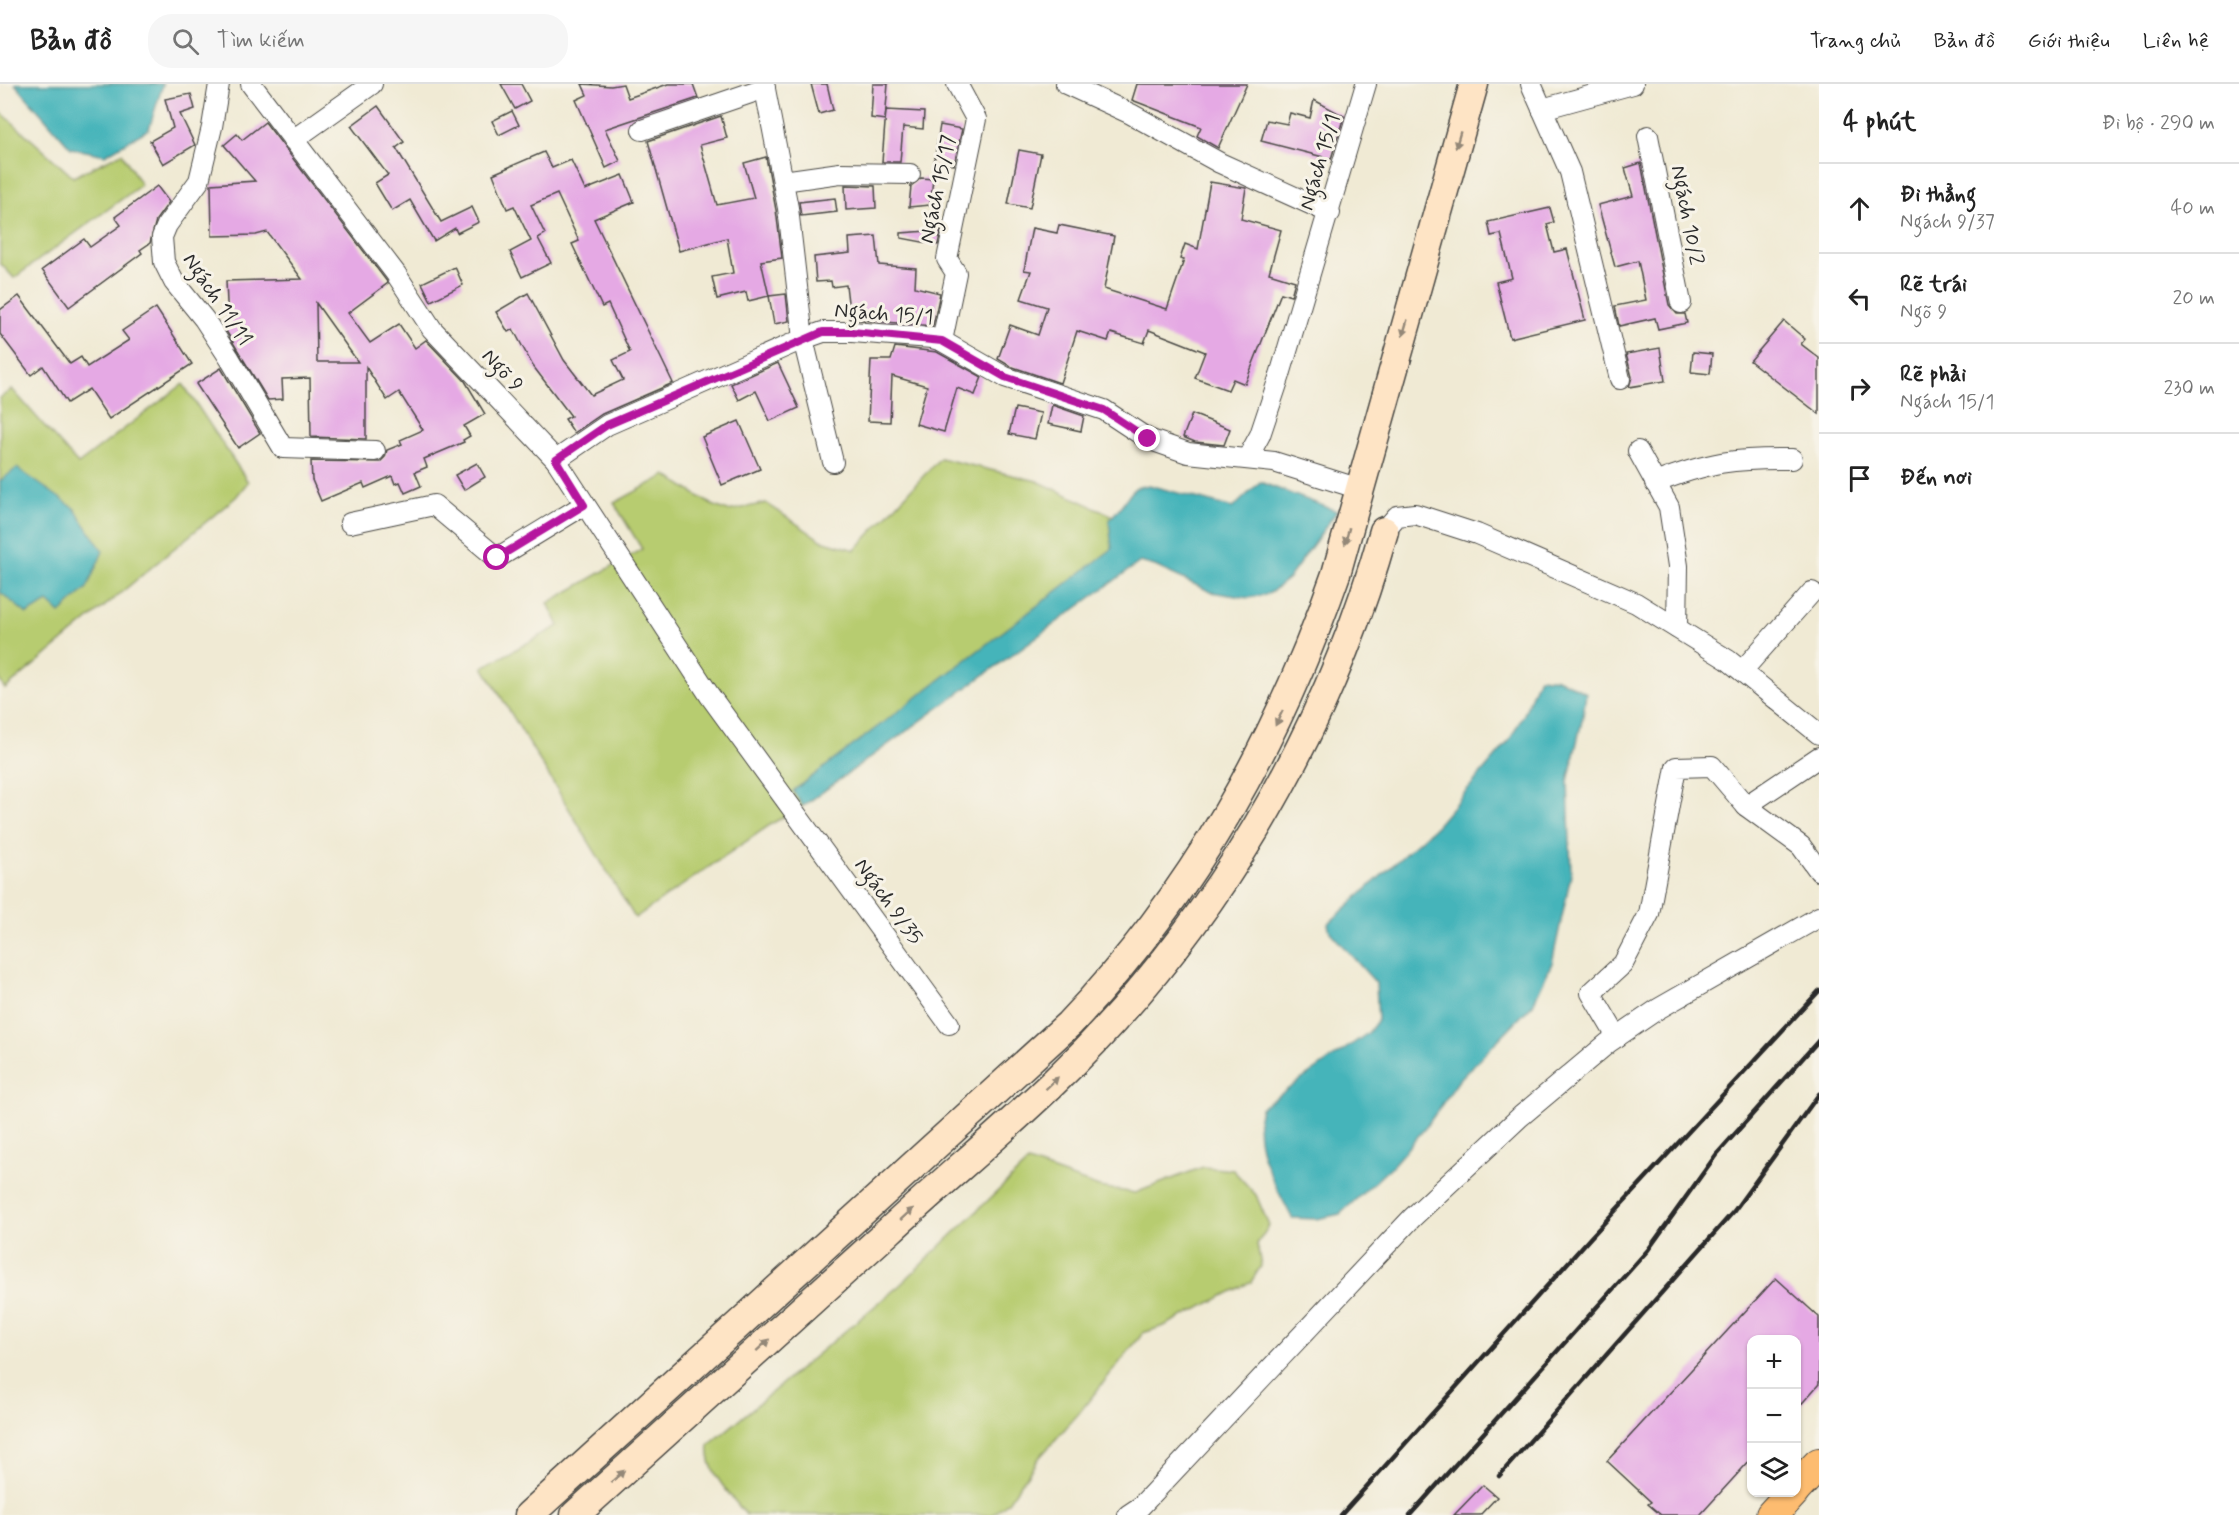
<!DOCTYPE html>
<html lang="vi">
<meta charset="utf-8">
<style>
body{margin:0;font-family:Mynerve,sans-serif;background:#f6f6f6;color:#222}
.controls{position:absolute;right:18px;bottom:18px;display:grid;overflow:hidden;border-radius:12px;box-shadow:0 2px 4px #0004}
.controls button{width:54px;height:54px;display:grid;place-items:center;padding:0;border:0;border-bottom:2px solid #e0e0e0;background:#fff;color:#222;font:30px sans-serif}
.stop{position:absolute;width:18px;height:18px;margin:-14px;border:4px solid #b5179e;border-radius:50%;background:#fff}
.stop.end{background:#b5179e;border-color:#fff;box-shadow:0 2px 6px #0008}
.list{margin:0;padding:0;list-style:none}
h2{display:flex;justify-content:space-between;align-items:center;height:78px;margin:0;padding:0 24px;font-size:26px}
h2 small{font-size:20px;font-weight:400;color:#767676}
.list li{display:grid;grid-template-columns:39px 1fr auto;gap:18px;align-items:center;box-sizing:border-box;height:90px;padding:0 24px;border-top:2px solid #e0e0e0}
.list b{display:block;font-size:22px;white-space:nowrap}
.list p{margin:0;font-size:20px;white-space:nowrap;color:#767676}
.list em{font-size:20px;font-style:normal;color:#767676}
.icon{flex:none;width:33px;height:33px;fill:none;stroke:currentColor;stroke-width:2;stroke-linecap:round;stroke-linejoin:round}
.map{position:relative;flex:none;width:1819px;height:1431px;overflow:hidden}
header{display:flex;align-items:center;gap:36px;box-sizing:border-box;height:84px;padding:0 30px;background:#fff;border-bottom:2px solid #e0e0e0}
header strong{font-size:28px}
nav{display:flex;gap:33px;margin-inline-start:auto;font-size:21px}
.search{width:420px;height:54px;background:#f6f6f6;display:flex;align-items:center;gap:15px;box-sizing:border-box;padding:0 21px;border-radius:24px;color:#767676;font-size:22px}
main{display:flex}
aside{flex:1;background:#fff}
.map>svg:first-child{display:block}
.green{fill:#b7cc70;stroke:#717c4e;stroke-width:1.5}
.water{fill:#44b4ba;stroke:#387072;stroke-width:1.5}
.building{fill:#e5a9e4;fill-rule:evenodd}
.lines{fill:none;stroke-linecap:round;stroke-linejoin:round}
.street-casing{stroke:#494844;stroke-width:22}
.secondary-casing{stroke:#494844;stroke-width:31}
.primary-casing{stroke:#494844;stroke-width:34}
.street{stroke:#fff;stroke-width:20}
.secondary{stroke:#fee4c5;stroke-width:28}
.primary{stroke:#fdbc6f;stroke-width:32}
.rail{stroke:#2b2b2b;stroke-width:4.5}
.oneway{fill:#948878}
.route{stroke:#b5179e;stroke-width:8}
.labels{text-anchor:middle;stroke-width:6;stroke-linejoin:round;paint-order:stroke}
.street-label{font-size:21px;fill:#2b2b2b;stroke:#f7f3e8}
</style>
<header>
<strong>Bản đồ</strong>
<div class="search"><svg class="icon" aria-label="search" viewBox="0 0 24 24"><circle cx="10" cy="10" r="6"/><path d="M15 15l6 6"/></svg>Tìm kiếm</div>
<nav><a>Trang chủ</a><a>Bản đồ</a><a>Giới thiệu</a><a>Liên hệ</a></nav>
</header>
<main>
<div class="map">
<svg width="1819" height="1431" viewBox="0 0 1819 1431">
<rect width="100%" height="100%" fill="#f7f3e8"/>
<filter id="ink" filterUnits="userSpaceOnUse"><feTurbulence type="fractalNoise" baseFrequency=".0167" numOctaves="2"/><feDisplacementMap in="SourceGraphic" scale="12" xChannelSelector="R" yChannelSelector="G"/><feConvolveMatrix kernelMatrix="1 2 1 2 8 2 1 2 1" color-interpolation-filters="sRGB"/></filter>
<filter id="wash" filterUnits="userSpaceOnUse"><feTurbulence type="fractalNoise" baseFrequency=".008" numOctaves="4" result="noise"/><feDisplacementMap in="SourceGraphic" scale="24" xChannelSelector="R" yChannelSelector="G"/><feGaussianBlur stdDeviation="1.35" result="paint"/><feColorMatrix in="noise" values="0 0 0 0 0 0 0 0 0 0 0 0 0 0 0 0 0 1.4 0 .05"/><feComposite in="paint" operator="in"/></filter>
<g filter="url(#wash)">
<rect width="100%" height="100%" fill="#f0ead4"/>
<g class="green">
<path d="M 2,29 L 73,93 L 122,69 L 141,101 L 14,194 L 0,179 L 0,30 Z"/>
<path d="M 183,300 L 248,398 L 236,413 L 5,605 L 0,597 L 0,314 L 12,305 L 78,380 Z"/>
<path d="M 940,374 L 1037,397 L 1168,457 L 803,722 L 773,739 L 635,834 L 483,583 L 559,542 L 548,519 L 642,465 L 614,419 L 666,391 L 712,421 L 728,427 L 766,419 L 821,456 L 855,466 Z"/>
<path d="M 1028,1078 L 1099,1103 L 1135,1109 L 1203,1083 L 1233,1086 L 1256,1111 L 1269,1142 L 1257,1160 L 1261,1182 L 1251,1198 L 1164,1242 L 1143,1249 L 1079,1329 L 1039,1374 L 1008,1418 L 993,1431 L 746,1431 C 731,1411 705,1387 709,1361 L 900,1201 Z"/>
</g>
<g class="water">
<path d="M 15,0 L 163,0 L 149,45 L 105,71 L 71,64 Z"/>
<path d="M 17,384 L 74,424 L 103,467 L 87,504 L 60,529 L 48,518 L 27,530 L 0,508 L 0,397 Z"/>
<path d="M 1260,398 L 1337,427 L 1289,494 L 1270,509 L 1249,514 L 1211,508 L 1155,482 L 1140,478 L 803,722 L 793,707 L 1112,465 L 1109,437 L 1135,404 L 1149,401 L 1233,424 Z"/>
<path d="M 1539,593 L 1559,595 L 1586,609 L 1583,632 L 1568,697 L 1571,791 L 1552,879 L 1533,920 L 1459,996 L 1426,1043 L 1391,1083 L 1340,1130 L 1317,1135 L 1292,1134 C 1275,1099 1250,1063 1261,1024 L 1368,949 L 1378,936 L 1376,899 L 1330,848 L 1328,840 L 1437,741 L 1509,657 L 1524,630 Z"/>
</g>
<g id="blocks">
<g class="building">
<path d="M 501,0 L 521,0 L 530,17 L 515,25 Z"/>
<path d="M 582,0 L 611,2 L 623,0 L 628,14 L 668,0 L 693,0 L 698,14 L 605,45 L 620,77 L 606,84 L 576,16 L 587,11 Z"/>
<path d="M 811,0 L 827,0 L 833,26 L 819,30 Z"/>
<path d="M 873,0 L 888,0 L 885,36 L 871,34 Z"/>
<path d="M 1137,0 L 1247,0 L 1218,64 L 1197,52 L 1201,43 L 1132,16 Z"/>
<path d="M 191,10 L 195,25 L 180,30 L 195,61 L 163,80 L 150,57 L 173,44 L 165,15 Z"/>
<path d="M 1314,16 L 1344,32 L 1331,75 L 1261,57 L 1267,36 L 1287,40 L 1290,29 L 1310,34 Z"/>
<path d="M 378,22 L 404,58 L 396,64 L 441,138 L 472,123 L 479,138 L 457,149 L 455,144 L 434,157 L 410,116 L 392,127 L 375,99 L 388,91 L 351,42 Z"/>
<path d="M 886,26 L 924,28 L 923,45 L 903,43 L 900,78 L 882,78 Z"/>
<path d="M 512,27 L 519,41 L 499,51 L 492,37 Z"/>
<path d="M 721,32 L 727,54 L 700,61 L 717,121 L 754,114 L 744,79 L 766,73 L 776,126 L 782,174 L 761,177 L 769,212 L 748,217 L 746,208 L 717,215 L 712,193 L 733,189 L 727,154 L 679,167 L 648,57 Z"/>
<path d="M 265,38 L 388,199 L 348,229 L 370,259 L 399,240 L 415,264 L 426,256 L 465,297 L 485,330 L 464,342 L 470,352 L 463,356 L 464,358 L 424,375 L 427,383 L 415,388 L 421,402 L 405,409 L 400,398 L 395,400 L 392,392 L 365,404 L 363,399 L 321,417 L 312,396 L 311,377 L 380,378 L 385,373 L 387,366 L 402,360 L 400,356 L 423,346 L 399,308 L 387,316 L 366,283 L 366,355 L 311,353 L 310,294 L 282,295 L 283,315 L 268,316 L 223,242 L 228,240 L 226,197 L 302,195 L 267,148 L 256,151 L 212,152 L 211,100 L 255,97 L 224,61 L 237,50 L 242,56 ZM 316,219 L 358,278 L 317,278 Z"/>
<path d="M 940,41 L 962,45 L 954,81 L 934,78 Z"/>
<path d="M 1019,66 L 1041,70 L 1030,124 L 1008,120 Z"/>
<path d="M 544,68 L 552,84 L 571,76 L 585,106 L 623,91 L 634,118 L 594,135 L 673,299 L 602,330 L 574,349 L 565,335 L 571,332 L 533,282 L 513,245 L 508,248 L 496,228 L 528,209 L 564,276 L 591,311 L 623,296 L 613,276 L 630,268 L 608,220 L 602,223 L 572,160 L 579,157 L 557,110 L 531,121 L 545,150 L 538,154 L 551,179 L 522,193 L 510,168 L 531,157 L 514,122 L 507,125 L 493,90 Z"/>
<path d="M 1641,79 L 1669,221 L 1677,230 L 1685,230 L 1687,239 L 1658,245 L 1655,234 L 1619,242 L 1615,222 L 1646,216 L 1638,177 L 1615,183 L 1598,121 L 1633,112 L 1625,84 Z"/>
<path d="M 921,94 L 933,95 L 930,121 L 909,123 L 911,102 Z"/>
<path d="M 1210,98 L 1246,104 L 1241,135 L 1281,146 L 1269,189 L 1295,197 L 1291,212 L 1281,209 L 1245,300 L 1233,295 L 1228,306 L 1195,294 L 1205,268 L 1149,246 L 1144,259 L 1111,249 L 1108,257 L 1077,247 L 1060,299 L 1010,282 L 998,275 L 1010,241 L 1038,251 L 1047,223 L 1021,215 L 1031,187 L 1024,186 L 1032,144 L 1057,149 L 1059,141 L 1114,152 L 1104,205 L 1167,225 L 1184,176 L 1180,175 L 1185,160 L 1198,165 Z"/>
<path d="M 845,101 L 875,102 L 876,124 L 846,126 Z"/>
<path d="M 157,102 L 169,118 L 156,136 L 150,159 L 140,166 L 142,169 L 69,223 L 42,186 L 84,155 L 90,163 L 121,141 L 115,133 Z"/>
<path d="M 835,114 L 837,128 L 801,132 L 799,118 Z"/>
<path d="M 1550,124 L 1554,138 L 1547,140 L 1554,168 L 1567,165 L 1585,236 L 1510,254 L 1496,198 L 1512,194 L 1501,150 L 1491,152 L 1488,138 Z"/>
<path d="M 941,146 L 938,161 L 901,154 L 901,149 Z"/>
<path d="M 876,152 L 879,181 L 916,184 L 915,203 L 940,209 L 933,242 L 850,235 L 846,201 L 832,203 L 831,197 L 816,198 L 814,173 L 850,169 L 849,154 Z"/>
<path d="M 455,183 L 463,201 L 431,217 L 422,199 Z"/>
<path d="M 786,210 L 789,237 L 774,240 L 769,212 Z"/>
<path d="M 19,212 L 70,280 L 81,273 L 87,283 L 129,256 L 122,247 L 156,224 L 192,280 L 109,335 L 89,305 L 67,319 L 43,282 L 31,291 L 0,250 L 0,226 Z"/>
<path d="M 1784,237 L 1805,255 L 1801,260 L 1819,274 L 1819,330 L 1750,277 Z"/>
<path d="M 895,263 L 937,268 L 982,293 L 975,311 L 957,304 L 944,348 L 916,340 L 927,302 L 892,292 L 890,338 L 868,337 L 871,276 L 891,276 Z"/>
<path d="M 1660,264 L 1665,297 L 1629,303 L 1632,293 L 1626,270 Z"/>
<path d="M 1693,268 L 1712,270 L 1710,290 L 1691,288 Z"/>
<path d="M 778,279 L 799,324 L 770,337 L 756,307 L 739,316 L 731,300 Z"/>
<path d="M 221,284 L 260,349 L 238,364 L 196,300 Z"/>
<path d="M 1052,321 L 1084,332 L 1081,347 L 1048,340 Z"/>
<path d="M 1015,324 L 1041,329 L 1035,355 L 1009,350 Z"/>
<path d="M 1192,330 L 1230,345 L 1224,361 L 1195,358 L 1183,353 Z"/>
<path d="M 739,337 L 760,385 L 722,401 L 702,353 Z"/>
<path d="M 477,379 L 485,393 L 464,406 L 455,391 Z"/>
<path d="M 1776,1194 L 1819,1233 L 1819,1300 L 1797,1325 L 1797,1256 L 1752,1256 L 1752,1374 L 1700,1431 L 1661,1431 L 1648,1420 L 1651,1418 L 1607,1377 Z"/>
<path d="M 1483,1401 L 1497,1413 L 1480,1431 L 1454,1431 Z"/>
</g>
</g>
</g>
<g filter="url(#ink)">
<use href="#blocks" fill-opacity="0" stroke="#494844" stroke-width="1.5"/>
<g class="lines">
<g class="street-casing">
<g id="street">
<path d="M 219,0 L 212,43 L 199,97 L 167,141 L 162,153 L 164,178 L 174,198 L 204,235 L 230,275 L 283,364 L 375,367"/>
<path d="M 251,0 L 396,190 L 432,245 L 556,376 L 710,612 L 949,940"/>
<path d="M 764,0 L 788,124 L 803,255 L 833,378"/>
<path d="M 1066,0 L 1131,30 L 1220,79 L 1330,129"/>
<path d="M 1531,0 L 1570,88 L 1620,295"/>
<path d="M 1542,25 L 1633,0"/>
<path d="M 642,46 L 765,4"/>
<path d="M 1648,52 L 1681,219"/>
<path d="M 293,56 L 372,0"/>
<path d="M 783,97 L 840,89 L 910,90"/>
<path d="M 942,257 L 956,189 L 947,175 L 976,35 L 957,0"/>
<path d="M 1638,367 L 1669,423 L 1678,482 L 1677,544"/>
<path d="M 1248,373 L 1260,351 L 1280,291 L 1366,0"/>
<path d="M 556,376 L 607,341 L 803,255 L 823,248 L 852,248 L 932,254 L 942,257 L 1005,293 L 1104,326 L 1148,355 L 1188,369 L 1274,378 L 1360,405"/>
<path d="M 1655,399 C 1708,378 1735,374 1792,375"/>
<path d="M 350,439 L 434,421 L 497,474 L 584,421"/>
<path d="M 1384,447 L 1397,432 L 1415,430 L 1477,450 L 1636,519 L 1728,576 L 1819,650"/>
<path d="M 1742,587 L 1812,508"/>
<path d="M 1746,722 L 1819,673"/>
<path d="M 1617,953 L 1591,909 L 1623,880 L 1649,830 L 1676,683 L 1712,682 L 1746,722 L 1801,762 L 1819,787"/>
<path d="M 1128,1431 L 1140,1423 L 1412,1134 L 1521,1032 L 1608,959 L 1658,925 L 1819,833"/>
</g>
</g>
<g class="secondary-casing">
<g id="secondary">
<path d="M 529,1431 L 1069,940 C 1193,810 1277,659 1336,490 L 1474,0"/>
<path d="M 575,1431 C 680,1336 784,1241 889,1147 C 943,1097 1000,1050 1053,999 C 1211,848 1325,656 1384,447"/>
</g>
</g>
<g class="primary-casing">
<g id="primary">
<path d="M 1796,1404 L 1819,1380"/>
<path d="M 1772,1431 L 1793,1408"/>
</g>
</g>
<use href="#street" class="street"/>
<use href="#secondary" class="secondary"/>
<use href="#primary" class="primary"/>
<g class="rail">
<path d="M 1499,1392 L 1734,1127 L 1819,1010"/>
<path d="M 1341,1431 L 1591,1153 L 1819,907"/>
<path d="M 1410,1431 L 1648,1166 L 1716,1071 L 1819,956"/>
</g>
</g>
<defs><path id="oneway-solid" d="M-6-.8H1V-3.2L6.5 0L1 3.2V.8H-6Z" transform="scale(1.5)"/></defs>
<g class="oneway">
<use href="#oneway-solid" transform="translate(1458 56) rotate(106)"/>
<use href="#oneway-solid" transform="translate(1405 244) rotate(106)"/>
<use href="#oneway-solid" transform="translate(1347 452) rotate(105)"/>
<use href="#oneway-solid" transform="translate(1279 634) rotate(116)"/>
<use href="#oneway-solid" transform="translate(1052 999) rotate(-44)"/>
<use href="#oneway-solid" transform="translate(907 1130) rotate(-42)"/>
<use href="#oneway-solid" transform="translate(763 1261) rotate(-42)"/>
<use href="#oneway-solid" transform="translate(618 1392) rotate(-42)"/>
</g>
</g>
<g class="lines" filter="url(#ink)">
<path class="route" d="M 497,474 L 584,421 L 556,376 L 607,341 L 823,248 L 852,248 L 942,257 L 1005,293 L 1104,326 L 1148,355"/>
</g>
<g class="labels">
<g class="street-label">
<text transform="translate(1319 78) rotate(-74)" y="7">Ngách 15/1</text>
<text transform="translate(937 105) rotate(-78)" y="7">Ngách 15/17</text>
<text transform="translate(1688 131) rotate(79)" y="7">Ngách 10/2</text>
<text transform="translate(218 215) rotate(56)" y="7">Ngách 11/11</text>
<text transform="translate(884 229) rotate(4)" y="7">Ngách 15/1</text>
<text transform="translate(503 286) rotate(47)" y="7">Ngõ 9</text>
<text transform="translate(889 817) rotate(54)" y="7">Ngách 9/35</text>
</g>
</g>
</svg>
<div class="controls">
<button>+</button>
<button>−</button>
<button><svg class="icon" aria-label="layers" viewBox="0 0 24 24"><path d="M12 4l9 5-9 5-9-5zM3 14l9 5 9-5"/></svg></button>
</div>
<div class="stop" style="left:497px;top:474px"></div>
<div class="stop end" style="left:1148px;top:355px"></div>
</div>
<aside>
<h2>4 phút<small>Đi bộ · 290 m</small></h2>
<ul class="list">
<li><svg class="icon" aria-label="ahead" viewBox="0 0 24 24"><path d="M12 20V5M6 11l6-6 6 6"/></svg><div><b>Đi thẳng</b><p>Ngách 9/37</p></div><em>40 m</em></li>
<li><svg class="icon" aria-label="left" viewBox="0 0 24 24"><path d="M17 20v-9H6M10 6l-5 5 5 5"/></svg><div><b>Rẽ trái</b><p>Ngõ 9</p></div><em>20 m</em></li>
<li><svg class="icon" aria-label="right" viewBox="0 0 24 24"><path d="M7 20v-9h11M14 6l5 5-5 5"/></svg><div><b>Rẽ phải</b><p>Ngách 15/1</p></div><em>230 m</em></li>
<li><svg class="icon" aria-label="arrive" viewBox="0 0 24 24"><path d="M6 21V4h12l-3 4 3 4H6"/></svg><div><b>Đến nơi</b></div></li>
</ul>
</aside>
</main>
